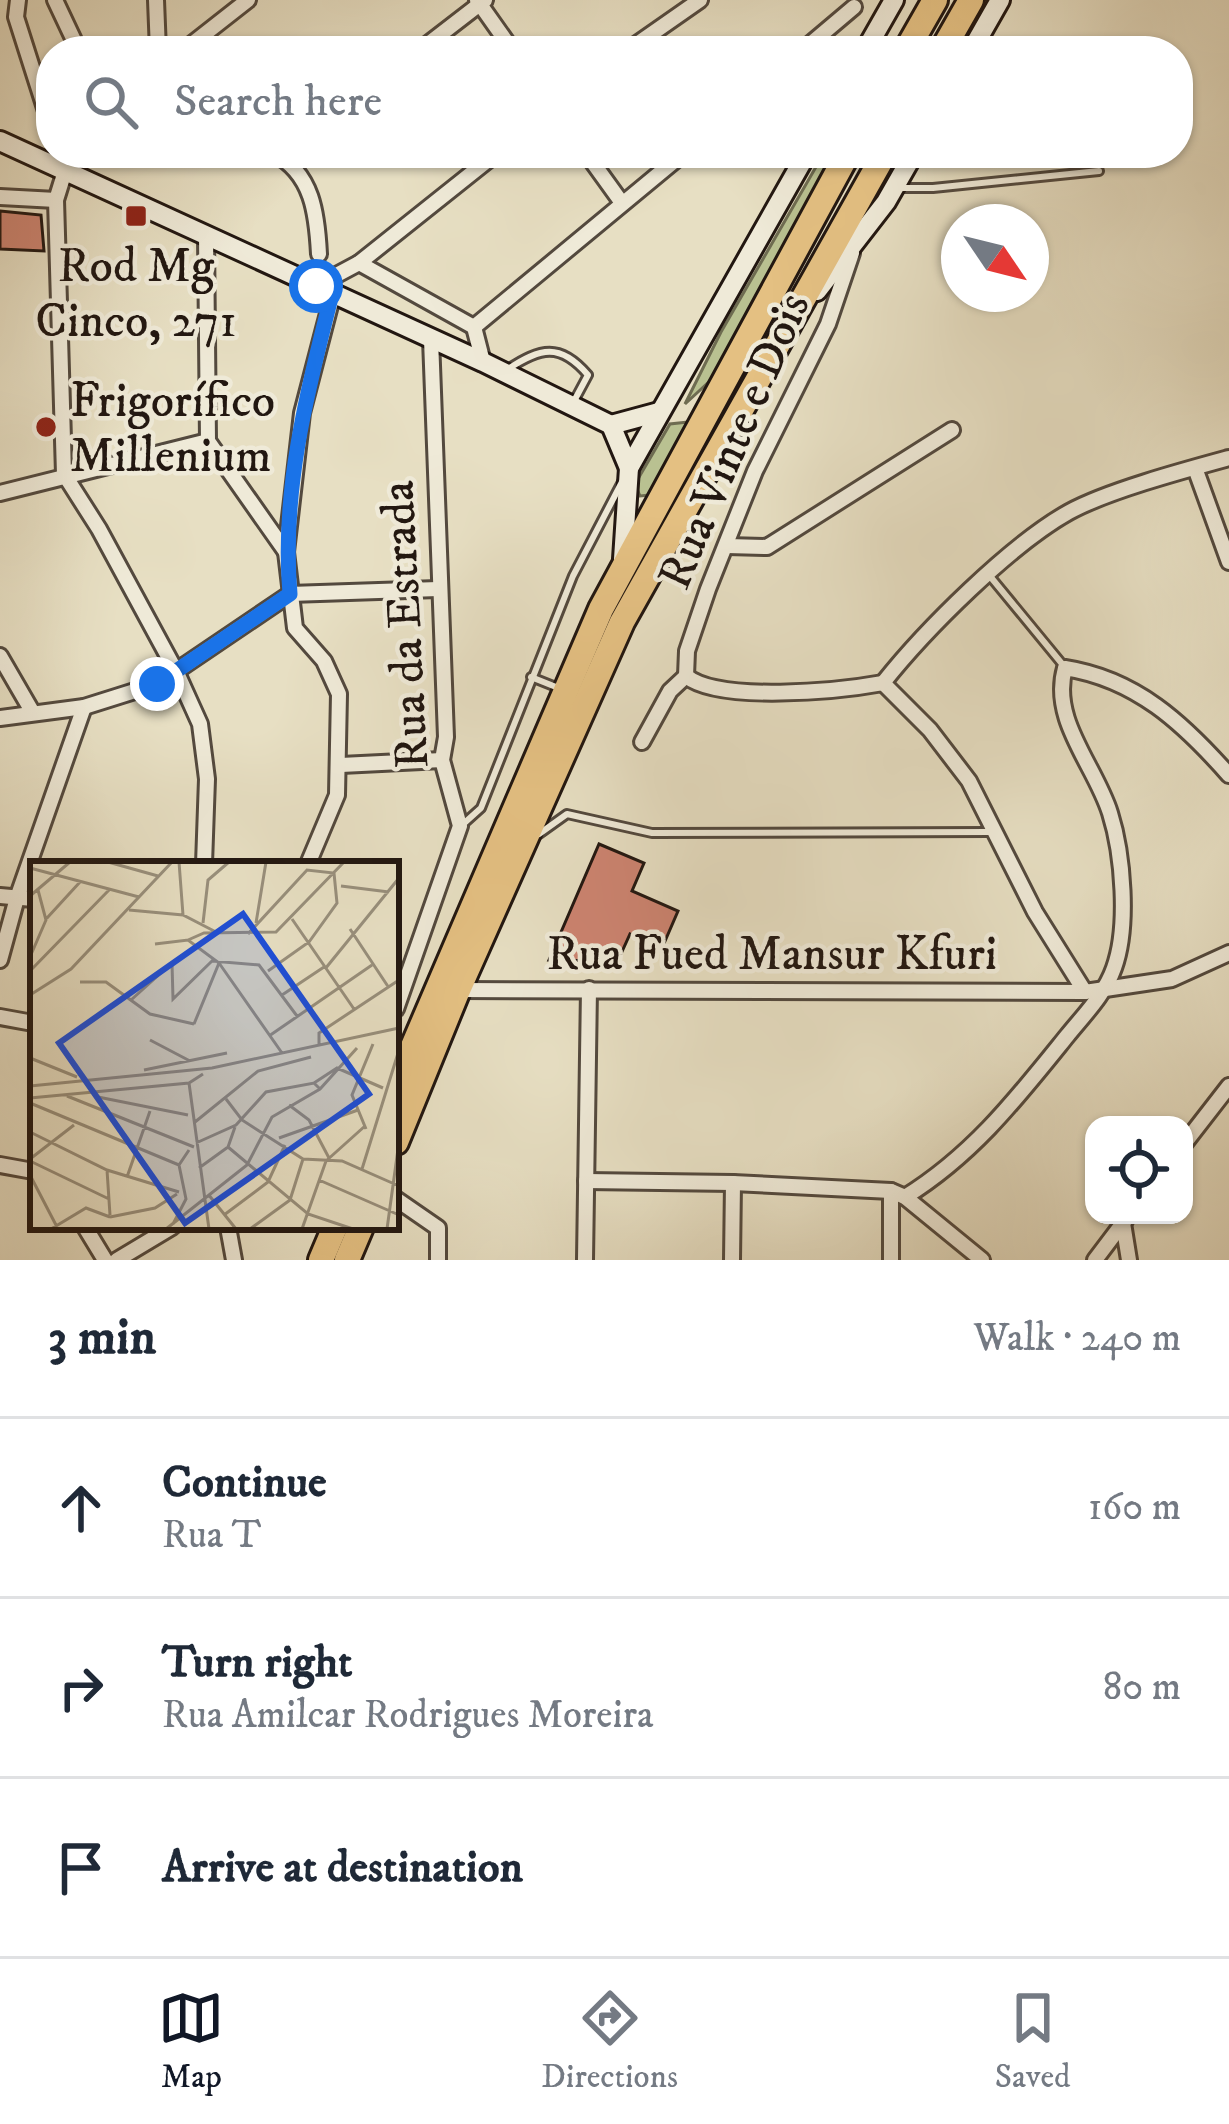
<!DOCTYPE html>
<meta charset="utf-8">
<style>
body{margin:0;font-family:"IM FELL DW Pica",serif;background:#f6f6f7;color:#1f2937}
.controls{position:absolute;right:36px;bottom:36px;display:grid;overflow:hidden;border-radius:24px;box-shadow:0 3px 9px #0004}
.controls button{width:108px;height:108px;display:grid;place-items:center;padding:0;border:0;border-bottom:3px solid #e0e1e3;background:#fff;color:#1f2937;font:60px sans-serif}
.compass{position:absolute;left:941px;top:204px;width:108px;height:108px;border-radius:50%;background:#fff;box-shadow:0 3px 9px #0004;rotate:125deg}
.stop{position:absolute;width:36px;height:36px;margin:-27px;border:9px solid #1a73e8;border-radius:50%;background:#fff}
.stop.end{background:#1a73e8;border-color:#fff;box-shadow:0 3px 12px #0008}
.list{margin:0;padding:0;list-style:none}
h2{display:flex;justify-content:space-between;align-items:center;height:156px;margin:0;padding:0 48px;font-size:51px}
h2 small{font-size:39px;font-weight:400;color:#747a83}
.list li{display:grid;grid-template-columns:78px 1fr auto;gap:36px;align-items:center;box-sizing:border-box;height:180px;padding:0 48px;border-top:3px solid #e0e1e3}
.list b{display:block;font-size:45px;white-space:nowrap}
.list p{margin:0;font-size:39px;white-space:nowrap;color:#747a83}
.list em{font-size:39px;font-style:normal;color:#747a83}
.icon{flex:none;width:66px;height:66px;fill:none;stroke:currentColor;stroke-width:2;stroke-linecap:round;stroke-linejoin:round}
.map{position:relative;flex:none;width:1229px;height:1260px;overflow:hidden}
.search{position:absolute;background:#fff;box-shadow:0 3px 9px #0004;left:36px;right:36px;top:36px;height:132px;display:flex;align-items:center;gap:30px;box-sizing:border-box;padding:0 42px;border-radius:48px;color:#747a83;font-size:45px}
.sheet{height:696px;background:#fff}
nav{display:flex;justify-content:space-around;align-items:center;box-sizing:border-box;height:168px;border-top:3px solid #e0e1e3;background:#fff;font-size:33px;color:#747a83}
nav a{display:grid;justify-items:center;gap:6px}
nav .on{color:#111827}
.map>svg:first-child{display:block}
.green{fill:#b9c191;stroke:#6e6c51;stroke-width:3}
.building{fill:#cd8471;stroke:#221711;stroke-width:3}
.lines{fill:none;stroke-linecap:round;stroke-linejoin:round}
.lane-casing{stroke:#53493e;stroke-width:12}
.street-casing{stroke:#53493e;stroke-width:20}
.secondary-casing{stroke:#221711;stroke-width:24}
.highway-casing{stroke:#221711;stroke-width:30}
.lane{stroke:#efead8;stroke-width:6}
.street{stroke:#efead8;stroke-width:14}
.secondary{stroke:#efead8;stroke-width:18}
.highway{stroke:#e4c082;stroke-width:24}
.route{stroke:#1a73e8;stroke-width:15}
.poi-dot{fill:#8f2418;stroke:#efead8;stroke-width:4.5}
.labels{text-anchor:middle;stroke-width:9;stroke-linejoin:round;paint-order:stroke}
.poi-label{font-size:48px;fill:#221711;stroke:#efead8}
.street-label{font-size:48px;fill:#221711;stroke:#efead8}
.inset-road{fill:none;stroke:#988f7c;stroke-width:3}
.view{fill:#1d4ed8;fill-opacity:0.15;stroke:#1d4ed8;stroke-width:6}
.inset-edge{fill:none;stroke:#221711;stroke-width:6}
</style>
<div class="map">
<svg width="1229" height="1260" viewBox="0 0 1229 1260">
<rect width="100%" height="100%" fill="#e7dfc3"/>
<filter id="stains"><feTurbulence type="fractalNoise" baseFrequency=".00167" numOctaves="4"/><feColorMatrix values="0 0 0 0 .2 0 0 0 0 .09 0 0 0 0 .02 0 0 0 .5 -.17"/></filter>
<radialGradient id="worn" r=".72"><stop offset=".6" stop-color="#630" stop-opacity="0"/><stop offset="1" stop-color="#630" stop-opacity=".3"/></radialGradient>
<g class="green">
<path d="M 824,153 L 839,153 L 713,378 L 685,404 L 721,332 Z"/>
<path d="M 688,422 L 650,495 L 640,496 L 635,484 L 670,424 Z"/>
</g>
<g class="building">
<path d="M 0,211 L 41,215 L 44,251 L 0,249 Z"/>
<path d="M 599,844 L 644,863 L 632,891 L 678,911 L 662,948 L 630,934 L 620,956 L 607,950 L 602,961 L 549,960 Z"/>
</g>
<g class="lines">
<g class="lane-casing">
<g id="lane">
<path d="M 899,188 L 933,188 L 1099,171"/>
<path d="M 508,369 C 540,348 560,342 588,375 L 573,403"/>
<path d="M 989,575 L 1063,665"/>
<path d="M 531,677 L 561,689"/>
<path d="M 461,826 L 481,808 L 573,576 L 622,482"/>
<path d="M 539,834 L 567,814 L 652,833 L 990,832"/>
</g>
</g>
<g class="street-casing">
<g id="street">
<path d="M 18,0 L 16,17 L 51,127"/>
<path d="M 55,0 L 79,51"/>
<path d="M 156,0 L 158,51"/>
<path d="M 477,0 L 513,51"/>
<path d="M 183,51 L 248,0"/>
<path d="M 419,51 L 485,0"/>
<path d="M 627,51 L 700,0"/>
<path d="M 802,51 L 854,7"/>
<path d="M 59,153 L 65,171 L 56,200 L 64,474 L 99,529 L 177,673 L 200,724 L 207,779 L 204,864"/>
<path d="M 273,153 C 313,173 317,215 319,254"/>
<path d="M 586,153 L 622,203"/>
<path d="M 0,197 L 56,200"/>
<path d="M 206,235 L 208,441 L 286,552"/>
<path d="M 359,263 L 474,327"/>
<path d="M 316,286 L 359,263 L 497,153"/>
<path d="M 483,362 L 474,327 L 684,153"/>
<path d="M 1195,468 L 1229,562"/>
<path d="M 0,493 L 208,441"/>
<path d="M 727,546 L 767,547 L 952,430"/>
<path d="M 0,656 L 33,713"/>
<path d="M 686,676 L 687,651 L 708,589 L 755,471 L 828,324 L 852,253"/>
<path d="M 686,676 C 719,703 839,691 883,683"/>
<path d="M 883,683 L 930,730 L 969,781 L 1035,912 L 1085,992 L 1172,979 L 1229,953"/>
<path d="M 883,683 C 925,630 1010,545 1069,512 C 1107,491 1185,470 1229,458"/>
<path d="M 0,718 L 84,707 L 157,684 L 290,594 L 438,589"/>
<path d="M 642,742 L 670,691 L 686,676"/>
<path d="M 341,765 L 442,760"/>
<path d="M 308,864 L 337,795 L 339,694 L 324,661 L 295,628 L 286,552 L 302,413 L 333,294"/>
<path d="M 0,896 L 33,899"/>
<path d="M 0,960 L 17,898 L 84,707"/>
<path d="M 458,990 L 1085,992"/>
<path d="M 396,1009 L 460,826 L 442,760 L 446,737 L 431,339"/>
<path d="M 0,1017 L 33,1023"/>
<path d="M 1184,1144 L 1229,1086"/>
<path d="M 0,1165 L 33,1171"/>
<path d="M 586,1181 L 733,1183 L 891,1191 L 905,1197 L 982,1260"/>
<path d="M 891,1191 L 891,1260"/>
<path d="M 905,1197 C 973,1155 1017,1098 1067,1036 C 1084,1015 1105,994 1114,968 C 1129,927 1123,854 1110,813 C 1095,765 1050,720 1065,668 C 1136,679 1183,723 1229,775"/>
<path d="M 396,1199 L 438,1228 L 438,1260"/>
<path d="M 1123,1223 L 1129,1260"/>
<path d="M 85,1227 L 105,1260"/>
<path d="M 228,1227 L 234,1260"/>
<path d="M 117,1260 L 172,1227"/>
<path d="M 585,1260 L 589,989"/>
<path d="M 732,1260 L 733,1183"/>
<path d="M 1095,1260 L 1129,1215"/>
</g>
</g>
<g class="secondary-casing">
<g id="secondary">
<path d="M 865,51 L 894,0"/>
<path d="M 971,51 L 1000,0"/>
<path d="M 0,141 L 483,362 L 611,425 L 629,468"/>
<path d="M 817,291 L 886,202 L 914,153"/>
<path d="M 611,425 L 659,412"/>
<path d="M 623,559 L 629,468 L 807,153"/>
</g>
</g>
<g class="highway-casing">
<g id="highway">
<path d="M 906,51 L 935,0"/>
<path d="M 942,51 L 971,0"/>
<path d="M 396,1086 L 601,609 L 848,153"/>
<path d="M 396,1142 L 458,990 L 622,622 L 885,153"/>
<path d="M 321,1260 L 335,1227"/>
<path d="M 347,1260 L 361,1227"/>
</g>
</g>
<use href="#lane" class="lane"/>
<use href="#street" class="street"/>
<use href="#secondary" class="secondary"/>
<use href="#highway" class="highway"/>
</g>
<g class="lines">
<path class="route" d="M 157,684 L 290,594 C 281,492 307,392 332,294 L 316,286"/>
</g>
<g class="poi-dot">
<rect x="124" y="204" width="24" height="24" rx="6"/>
<circle cx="46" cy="427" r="12"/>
</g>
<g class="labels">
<g class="poi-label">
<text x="136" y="281">Rod Mg<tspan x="136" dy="55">Cinco, 271</tspan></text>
<text x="70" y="416" text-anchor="start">Frigorífico<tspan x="70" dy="55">Millenium</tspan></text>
</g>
<g class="street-label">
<text transform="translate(732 440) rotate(-67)" y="17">Rua Vinte e Dois</text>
<text transform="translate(403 625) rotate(-93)" y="17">Rua da Estrada</text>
<text x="772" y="969">Rua Fued Mansur Kfuri</text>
</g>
</g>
<g transform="translate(30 861)">
<rect width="369" height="369" fill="#e7dfc3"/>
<path class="inset-road" d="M 78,1 L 128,15M 149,1 L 153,54M 0,7 L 109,36M 311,25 L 359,31M 0,35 L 40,1M 99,49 L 153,54 L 186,71M 17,57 L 50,21M 262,58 L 324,148M 173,62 L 178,19 L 199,1M 226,62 L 236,1M 320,68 L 359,127M 218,73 L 277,9 L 304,12 L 307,42 L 279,81 L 238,110M 158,79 L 174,72 L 246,71 L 314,1M 125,83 L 158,79 L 189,102 L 164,163M 0,96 L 16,59 L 8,29M 142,102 L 143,138 L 182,100 L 229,104 L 267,155M 189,102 L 252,192M 295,108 L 369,17M 0,110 L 79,29M 50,121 L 76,121 L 120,153 L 164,163M 0,134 L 41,108 L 142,1M 252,134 L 294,106M 101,139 L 142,102M 239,175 L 342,104M 120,179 L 160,200M 289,184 L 289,172 L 369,119M 0,197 L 47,216M 114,209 L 197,192M 159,222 L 179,368M 284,222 L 307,207 L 353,227M 0,225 L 182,207 L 369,167M 37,235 L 164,286M 68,236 L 158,254M 0,237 L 159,222 L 173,213M 196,238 L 212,259 L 273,298 L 312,300 L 369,325M 0,242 L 149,304M 259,244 L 279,259 L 299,297M 165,261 L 228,210 L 281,196M 336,268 L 322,234 L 343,183M 0,271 L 77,309 L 149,331M 249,277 L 328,249M 166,282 L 206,264 L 236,231 L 284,222 L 290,228M 198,286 L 278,353 L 323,368M 0,298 L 44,264M 0,300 L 79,338M 169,307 L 198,286 L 205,266M 332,308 L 369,189M 77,309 L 80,354M 0,314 L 27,366M 97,316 L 120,250M 289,319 L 369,354M 178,333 L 206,368M 194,354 L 238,321 L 255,284M 80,356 L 125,347 L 147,333M 143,363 L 156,338 L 149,304 L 159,289M 21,368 L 56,347 L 80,356M 136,368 L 217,304 L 242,256 L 290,228 L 327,187M 220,368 L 260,339 L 273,298M 272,368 L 296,300 L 335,265M 357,368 L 368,288"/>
<path class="view" d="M 213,53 L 339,233 L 155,362 L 29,182 Z"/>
<rect width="369" height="369" class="inset-edge"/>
</g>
<rect width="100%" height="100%" filter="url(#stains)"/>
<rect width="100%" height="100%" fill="url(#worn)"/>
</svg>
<div class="controls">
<button><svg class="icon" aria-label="locate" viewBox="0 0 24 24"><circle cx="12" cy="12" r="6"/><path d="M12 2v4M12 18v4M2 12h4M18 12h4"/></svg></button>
</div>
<svg class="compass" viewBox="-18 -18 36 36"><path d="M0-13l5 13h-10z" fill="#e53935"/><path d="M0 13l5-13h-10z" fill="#747a83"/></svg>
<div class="stop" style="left:316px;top:286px"></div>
<div class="stop end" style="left:157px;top:684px"></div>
<div class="search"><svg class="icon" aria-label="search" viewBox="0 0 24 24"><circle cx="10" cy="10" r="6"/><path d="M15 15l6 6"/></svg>Search here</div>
</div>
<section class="sheet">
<h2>3 min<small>Walk · 240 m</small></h2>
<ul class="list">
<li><svg class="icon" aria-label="ahead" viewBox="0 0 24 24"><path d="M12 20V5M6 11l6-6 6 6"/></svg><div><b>Continue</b><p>Rua T</p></div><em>160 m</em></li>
<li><svg class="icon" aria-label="right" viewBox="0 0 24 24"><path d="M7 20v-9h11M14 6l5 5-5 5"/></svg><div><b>Turn right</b><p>Rua Amilcar Rodrigues Moreira</p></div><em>80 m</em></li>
<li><svg class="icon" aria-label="arrive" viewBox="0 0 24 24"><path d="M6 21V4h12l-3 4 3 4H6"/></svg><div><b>Arrive at destination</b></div></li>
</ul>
</section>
<nav>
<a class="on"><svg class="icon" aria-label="map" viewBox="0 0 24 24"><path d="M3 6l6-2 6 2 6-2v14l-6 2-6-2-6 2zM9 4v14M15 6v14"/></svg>Map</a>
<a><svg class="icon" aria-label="directions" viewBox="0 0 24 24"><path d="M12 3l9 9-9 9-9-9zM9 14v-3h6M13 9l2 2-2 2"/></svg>Directions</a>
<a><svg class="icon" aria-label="saved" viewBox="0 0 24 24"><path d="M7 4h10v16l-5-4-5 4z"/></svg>Saved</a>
</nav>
